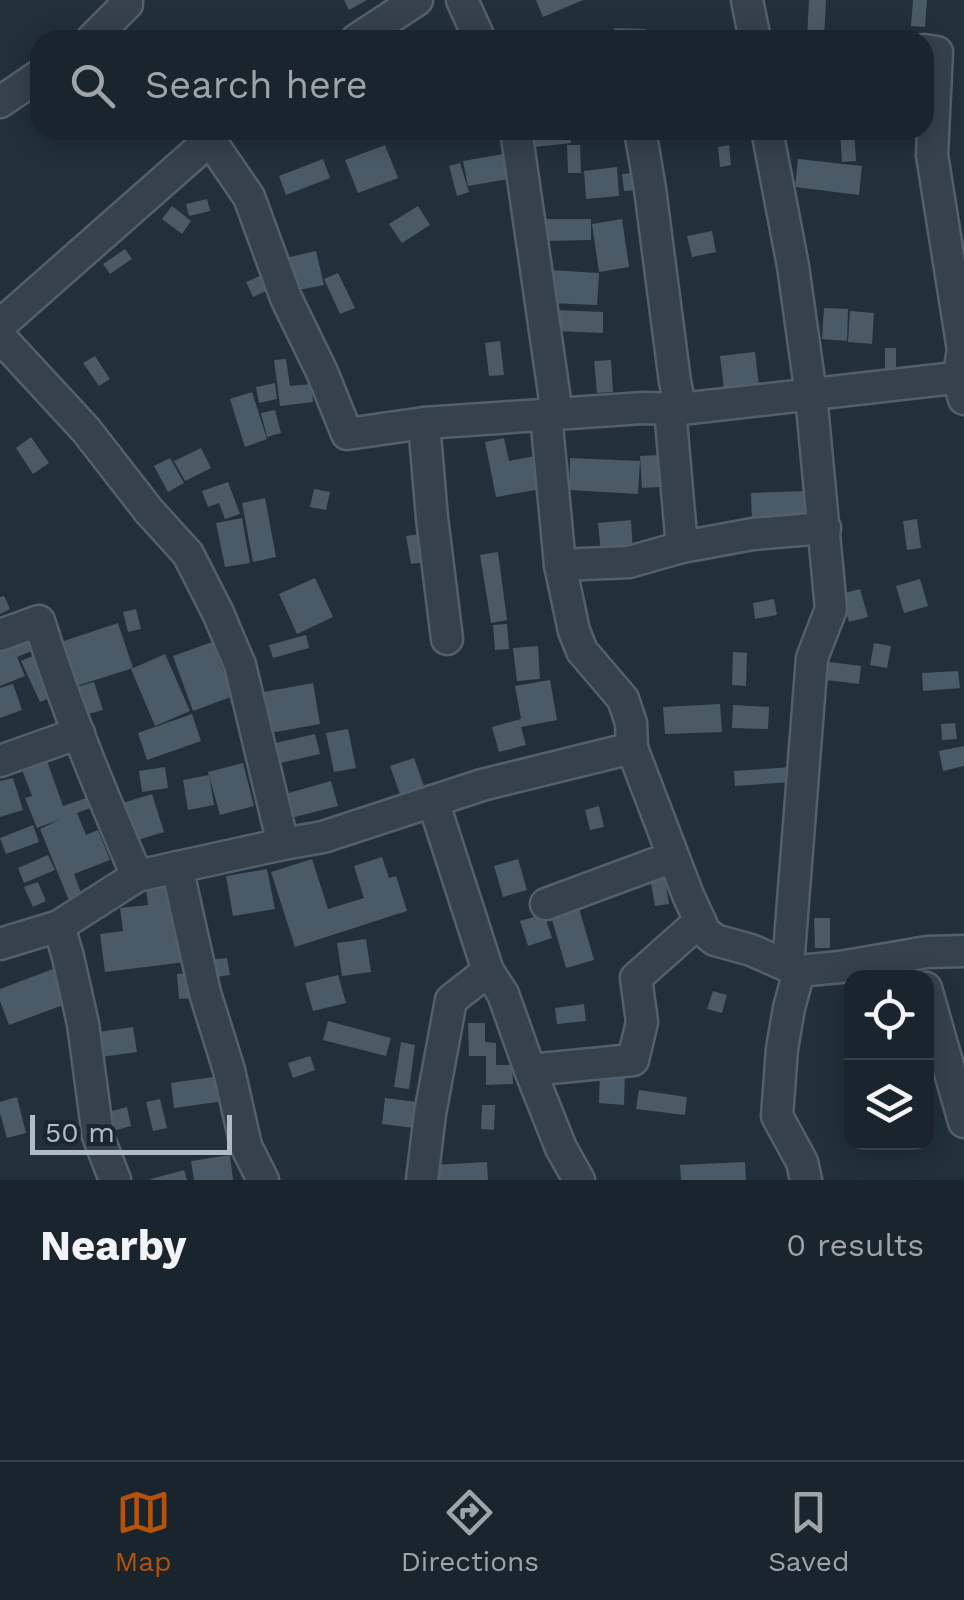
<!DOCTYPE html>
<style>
body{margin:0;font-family:"Work Sans",sans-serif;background:#263038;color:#f1f3f6}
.controls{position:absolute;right:30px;bottom:30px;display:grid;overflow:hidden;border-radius:20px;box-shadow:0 5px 25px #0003}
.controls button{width:90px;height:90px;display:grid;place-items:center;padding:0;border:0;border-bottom:2px solid #374148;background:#19242c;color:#f1f3f6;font:50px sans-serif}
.scale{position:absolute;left:30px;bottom:25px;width:202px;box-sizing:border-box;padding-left:10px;border:5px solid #b0bdc7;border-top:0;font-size:28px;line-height:35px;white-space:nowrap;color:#b0bdc7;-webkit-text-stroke:8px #1a272f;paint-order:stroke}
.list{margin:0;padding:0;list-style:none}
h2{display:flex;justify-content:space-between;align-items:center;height:130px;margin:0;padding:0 40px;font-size:42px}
h2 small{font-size:32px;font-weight:400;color:#9fa4a9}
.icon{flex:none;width:55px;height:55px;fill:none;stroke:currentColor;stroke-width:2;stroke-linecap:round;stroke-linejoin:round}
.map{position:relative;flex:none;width:964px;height:1180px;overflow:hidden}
.search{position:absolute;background:#19242c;box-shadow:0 5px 25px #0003;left:30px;right:30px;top:30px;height:110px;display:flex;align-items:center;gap:25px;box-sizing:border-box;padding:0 35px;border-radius:30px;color:#9fa4a9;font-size:38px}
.sheet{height:280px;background:#19242c}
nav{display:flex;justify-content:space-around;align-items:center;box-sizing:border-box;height:140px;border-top:2px solid #374148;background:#19242c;font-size:28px;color:#9fa4a9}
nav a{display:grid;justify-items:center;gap:5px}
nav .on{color:#b45309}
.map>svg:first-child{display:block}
.building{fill:#4a5b67}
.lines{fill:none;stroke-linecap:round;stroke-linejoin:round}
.minor-casing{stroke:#536069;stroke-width:35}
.minor{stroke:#35424b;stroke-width:30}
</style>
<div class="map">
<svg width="964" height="1180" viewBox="0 0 964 1180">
<rect width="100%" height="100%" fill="#21303b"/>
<g class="building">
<path d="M 344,0 L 367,0 L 349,10 Z"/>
<path d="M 536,0 L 583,0 L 543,17 Z"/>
<path d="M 809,0 L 826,0 L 824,39 L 807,38 Z"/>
<path d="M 913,0 L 927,0 L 925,27 L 911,26 Z"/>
<path d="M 614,28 L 646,29 L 645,40 L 614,40 Z"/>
<path d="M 532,130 L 570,130 L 571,143 L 534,147 Z"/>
<path d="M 840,130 L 854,130 L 856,161 L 842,162 Z"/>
<path d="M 385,145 L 398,178 L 358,193 L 345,160 Z"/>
<path d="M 567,145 L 580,145 L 581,173 L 568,173 Z"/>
<path d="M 729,145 L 731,165 L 720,167 L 718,147 Z"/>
<path d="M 503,154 L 508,179 L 468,186 L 463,161 Z"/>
<path d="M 323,159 L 330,178 L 286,195 L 279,176 Z"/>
<path d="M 798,159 L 862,166 L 859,195 L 795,187 Z"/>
<path d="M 460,163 L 469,192 L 457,196 L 449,166 Z"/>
<path d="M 617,167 L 619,196 L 586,199 L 584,171 Z"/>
<path d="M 635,173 L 636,190 L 624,191 L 622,174 Z"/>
<path d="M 207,199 L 210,211 L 189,216 L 186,204 Z"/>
<path d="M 172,206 L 191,221 L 182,234 L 162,219 Z"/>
<path d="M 418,206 L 430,225 L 402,243 L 389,224 Z"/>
<path d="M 546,219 L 591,219 L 591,240 L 547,241 Z"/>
<path d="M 622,219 L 629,267 L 599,272 L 592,224 Z"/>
<path d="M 712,231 L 716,252 L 692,257 L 687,236 Z"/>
<path d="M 125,249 L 132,259 L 110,274 L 103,264 Z"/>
<path d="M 316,251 L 324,285 L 288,292 L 281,259 Z"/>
<path d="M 550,270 L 599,273 L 597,305 L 548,303 Z"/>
<path d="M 267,273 L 273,288 L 253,297 L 246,282 Z"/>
<path d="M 338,273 L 355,308 L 340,314 L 324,279 Z"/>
<path d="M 824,308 L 848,309 L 847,341 L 822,339 Z"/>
<path d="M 556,310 L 603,312 L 603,333 L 555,331 Z"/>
<path d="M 850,311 L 874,313 L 872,344 L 848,342 Z"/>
<path d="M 500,341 L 504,375 L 489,376 L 485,343 Z"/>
<path d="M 885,348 L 896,348 L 896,373 L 885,372 Z"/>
<path d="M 755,352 L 759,386 L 724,390 L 720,356 Z"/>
<path d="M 95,356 L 110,379 L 99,386 L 83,363 Z"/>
<path d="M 286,359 L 290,386 L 311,384 L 313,402 L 280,406 L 274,360 Z"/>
<path d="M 611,360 L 613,392 L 597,393 L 594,361 Z"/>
<path d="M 275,383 L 277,399 L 259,403 L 256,387 Z"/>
<path d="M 252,392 L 267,439 L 245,447 L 230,399 Z"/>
<path d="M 275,410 L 281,433 L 267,437 L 261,413 Z"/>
<path d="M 31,437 L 49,463 L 33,474 L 16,448 Z"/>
<path d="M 504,438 L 509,461 L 535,456 L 541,489 L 496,497 L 485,442 Z"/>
<path d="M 201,448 L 211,468 L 185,481 L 174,461 Z"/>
<path d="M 659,455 L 661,487 L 642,488 L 640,456 Z"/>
<path d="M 170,458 L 184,483 L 168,492 L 154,466 Z"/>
<path d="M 570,458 L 640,461 L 638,494 L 569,490 Z"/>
<path d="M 228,482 L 240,514 L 225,519 L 219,503 L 208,507 L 202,491 Z"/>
<path d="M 314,489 L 330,492 L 326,510 L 310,507 Z"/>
<path d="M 809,491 L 810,522 L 752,524 L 751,493 Z"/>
<path d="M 265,498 L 276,557 L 253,562 L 242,503 Z"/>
<path d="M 242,518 L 250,563 L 225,567 L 216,523 Z"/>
<path d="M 917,519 L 921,548 L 907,550 L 903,521 Z"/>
<path d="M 631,520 L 633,552 L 601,554 L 598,523 Z"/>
<path d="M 419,534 L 424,562 L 411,564 L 406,536 Z"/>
<path d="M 498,552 L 507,620 L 491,623 L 480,555 Z"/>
<path d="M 315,578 L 333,617 L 297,634 L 279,594 Z"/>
<path d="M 920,579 L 928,606 L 904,613 L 896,586 Z"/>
<path d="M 860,589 L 868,617 L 849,622 L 841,594 Z"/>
<path d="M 4,596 L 10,609 L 0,614 L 0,597 Z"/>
<path d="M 774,599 L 777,615 L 755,619 L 753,603 Z"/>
<path d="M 136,609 L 141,629 L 128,632 L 123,612 Z"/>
<path d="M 118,623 L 133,668 L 70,688 L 55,644 Z"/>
<path d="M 507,624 L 509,649 L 495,650 L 493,625 Z"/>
<path d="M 306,635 L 309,648 L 273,658 L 269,645 Z"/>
<path d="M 33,638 L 37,649 L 17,657 L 25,676 L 0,686 L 0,652 Z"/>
<path d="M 212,642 L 233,696 L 193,711 L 173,656 Z"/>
<path d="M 874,643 L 891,646 L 887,668 L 870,665 Z"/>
<path d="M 538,646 L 540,679 L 517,681 L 513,648 Z"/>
<path d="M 733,652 L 747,653 L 746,686 L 732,685 Z"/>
<path d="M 37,654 L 56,695 L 40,702 L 21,661 Z"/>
<path d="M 165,654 L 190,711 L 155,726 L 131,669 Z"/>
<path d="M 829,662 L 861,666 L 859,684 L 827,680 Z"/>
<path d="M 958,671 L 960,688 L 923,691 L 922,673 Z"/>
<path d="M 550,680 L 557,720 L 521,727 L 526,745 L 499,752 L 492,727 L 521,719 L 515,686 Z"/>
<path d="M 94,682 L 103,710 L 81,716 L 73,688 Z"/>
<path d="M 313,683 L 320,724 L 265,734 L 258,693 Z"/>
<path d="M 13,684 L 22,710 L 0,718 L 0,688 Z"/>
<path d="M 720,704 L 722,732 L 665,734 L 663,707 Z"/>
<path d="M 733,705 L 769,707 L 768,729 L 732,728 Z"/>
<path d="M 192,714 L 201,741 L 147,760 L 138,733 Z"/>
<path d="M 955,723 L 957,739 L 942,740 L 941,724 Z"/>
<path d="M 348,729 L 356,768 L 334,772 L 326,733 Z"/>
<path d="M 315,734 L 320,754 L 271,765 L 267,745 Z"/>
<path d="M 964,746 L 964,766 L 943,771 L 939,751 Z"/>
<path d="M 46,758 L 63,806 L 89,797 L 93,807 L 77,813 L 86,835 L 98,830 L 110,860 L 74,874 L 83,898 L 70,903 L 40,829 L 61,819 L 37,828 L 25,798 L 32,796 L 21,767 Z"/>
<path d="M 414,758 L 425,789 L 401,797 L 390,766 Z"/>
<path d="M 243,763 L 254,806 L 220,815 L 208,772 Z"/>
<path d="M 165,767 L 168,788 L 142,792 L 139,771 Z"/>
<path d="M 791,767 L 792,782 L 735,786 L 734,771 Z"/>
<path d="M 209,775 L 214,805 L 188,810 L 183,780 Z"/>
<path d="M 13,778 L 23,810 L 0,817 L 0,781 Z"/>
<path d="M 331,781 L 338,806 L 291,818 L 285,794 Z"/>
<path d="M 152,794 L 164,832 L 128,843 L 116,805 Z"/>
<path d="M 599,806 L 604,827 L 590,830 L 585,810 Z"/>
<path d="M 33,825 L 39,842 L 6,854 L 0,838 Z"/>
<path d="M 48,855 L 55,870 L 24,883 L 18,868 Z"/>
<path d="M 382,857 L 389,878 L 396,876 L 407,911 L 295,947 L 271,872 L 312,859 L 328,909 L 364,898 L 354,866 Z"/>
<path d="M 518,859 L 527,890 L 503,897 L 494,866 Z"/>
<path d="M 267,869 L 275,909 L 233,916 L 226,876 Z"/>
<path d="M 664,875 L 669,904 L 655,906 L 650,877 Z"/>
<path d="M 38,882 L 46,901 L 33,907 L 24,887 Z"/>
<path d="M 177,885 L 186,962 L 105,972 L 100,934 L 123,931 L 120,908 L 148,905 L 146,888 Z"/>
<path d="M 579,908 L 594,960 L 566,968 L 551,916 Z"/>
<path d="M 544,914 L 552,938 L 528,946 L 520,921 Z"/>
<path d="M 814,918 L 830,918 L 830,948 L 815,948 Z"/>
<path d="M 366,939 L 371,972 L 342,976 L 337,943 Z"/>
<path d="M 227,958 L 230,975 L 203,979 L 200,961 Z"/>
<path d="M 53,969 L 66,1004 L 9,1025 L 0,1001 L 0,989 Z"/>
<path d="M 190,973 L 193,998 L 179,999 L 177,974 Z"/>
<path d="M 338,975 L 346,1003 L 313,1011 L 305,983 Z"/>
<path d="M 713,991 L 727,995 L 722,1013 L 707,1009 Z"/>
<path d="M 584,1004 L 586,1021 L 557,1024 L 555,1008 Z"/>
<path d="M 328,1021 L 391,1038 L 386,1056 L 323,1040 Z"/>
<path d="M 468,1023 L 485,1023 L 485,1042 L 496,1043 L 496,1065 L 512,1065 L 513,1084 L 486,1085 L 486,1056 L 469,1056 Z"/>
<path d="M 133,1027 L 137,1052 L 101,1057 L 98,1032 Z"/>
<path d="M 401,1042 L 415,1045 L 409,1089 L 394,1087 Z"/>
<path d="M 310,1056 L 315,1070 L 293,1078 L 288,1063 Z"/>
<path d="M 600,1069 L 625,1070 L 624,1105 L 599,1103 Z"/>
<path d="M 220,1076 L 224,1101 L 174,1108 L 171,1083 Z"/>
<path d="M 639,1090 L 687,1097 L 685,1115 L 636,1109 Z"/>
<path d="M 17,1097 L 26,1133 L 7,1138 L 0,1113 L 0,1102 Z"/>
<path d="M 385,1098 L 417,1102 L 414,1128 L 382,1124 Z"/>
<path d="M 160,1099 L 167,1128 L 153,1131 L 146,1102 Z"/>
<path d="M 482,1105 L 495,1105 L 494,1130 L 481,1129 Z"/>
<path d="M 127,1107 L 131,1126 L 113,1131 L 108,1112 Z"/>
<path d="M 230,1155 L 233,1180 L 194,1180 L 191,1161 Z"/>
<path d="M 487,1162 L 488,1180 L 433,1180 L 432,1165 Z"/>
<path d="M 745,1162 L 746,1180 L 681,1180 L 680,1165 Z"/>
<path d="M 184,1170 L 187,1180 L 151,1180 L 151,1179 Z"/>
</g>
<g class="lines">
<g class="minor-casing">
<g id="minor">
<path d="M 462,0 L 480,40"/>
<path d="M 747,0 L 755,40"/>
<path d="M 91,40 L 127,4 L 127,0"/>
<path d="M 356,40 L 417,0"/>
<path d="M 924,50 L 937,52 L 932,155 L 963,350 L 958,378 L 964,399"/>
<path d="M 0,102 L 40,75"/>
<path d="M 516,130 L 557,414"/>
<path d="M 640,130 L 650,189 L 675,382 L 681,409"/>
<path d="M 767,130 L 793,266 L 811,395 L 831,609 L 812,658 L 788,966"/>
<path d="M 0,325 L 210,140 L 249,197 L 286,298 L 322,372 L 347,434 L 424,423 L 643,408 L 681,409 L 964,377"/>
<path d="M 0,337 L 86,430 L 149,511 L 188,554 L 218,613 L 240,665 L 283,844 L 137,876 C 101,792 66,708 39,621 L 0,635"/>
<path d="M 670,409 L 682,547 L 753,534 L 825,528"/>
<path d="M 546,415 L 560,565 L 629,562 L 682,547"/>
<path d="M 424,423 L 432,518 L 447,639"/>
<path d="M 560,565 L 574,631 L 582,651 L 623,699 L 631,723 L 632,748"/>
<path d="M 0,761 L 79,733"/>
<path d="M 283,844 L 323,837 L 482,785 L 632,748 L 688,895 L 705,932 L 715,940 L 751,950 L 799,971 L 840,967 L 927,952 L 964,951"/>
<path d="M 177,867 L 205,993 L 229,1070 L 246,1146 L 263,1180"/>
<path d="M 546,904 L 673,857"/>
<path d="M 59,926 L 137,876"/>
<path d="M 0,944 L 59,926 L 68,957 L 83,1024 L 98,1136 L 115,1180"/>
<path d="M 488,971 L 503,994 L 530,1070 L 633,1060 L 642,1022 L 636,978 L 700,921"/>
<path d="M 799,971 L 789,1008 L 782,1049 L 777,1116 L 802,1162 L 806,1180"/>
<path d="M 926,988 L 964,1122"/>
<path d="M 530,1070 L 561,1148 L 579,1180"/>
<path d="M 422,1180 L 430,1114 L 451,1000 L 488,971 L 433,801"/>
</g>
</g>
<use href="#minor" class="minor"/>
</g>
</svg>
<div class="controls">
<button><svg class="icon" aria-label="locate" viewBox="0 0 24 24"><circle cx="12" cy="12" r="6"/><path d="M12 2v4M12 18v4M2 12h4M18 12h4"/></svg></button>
<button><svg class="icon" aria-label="layers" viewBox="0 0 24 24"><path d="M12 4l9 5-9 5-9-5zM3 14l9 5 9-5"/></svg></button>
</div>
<div class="scale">50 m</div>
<div class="search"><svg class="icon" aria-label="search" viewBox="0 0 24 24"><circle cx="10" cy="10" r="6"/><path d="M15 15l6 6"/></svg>Search here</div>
</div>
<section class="sheet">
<h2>Nearby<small>0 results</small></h2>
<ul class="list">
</ul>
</section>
<nav>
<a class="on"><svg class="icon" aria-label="map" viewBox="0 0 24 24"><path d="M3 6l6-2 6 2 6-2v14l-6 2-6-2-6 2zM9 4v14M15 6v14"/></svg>Map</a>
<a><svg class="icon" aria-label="directions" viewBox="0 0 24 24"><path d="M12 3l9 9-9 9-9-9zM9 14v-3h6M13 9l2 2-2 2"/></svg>Directions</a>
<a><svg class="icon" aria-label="saved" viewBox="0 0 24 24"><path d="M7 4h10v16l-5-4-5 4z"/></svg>Saved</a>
</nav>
